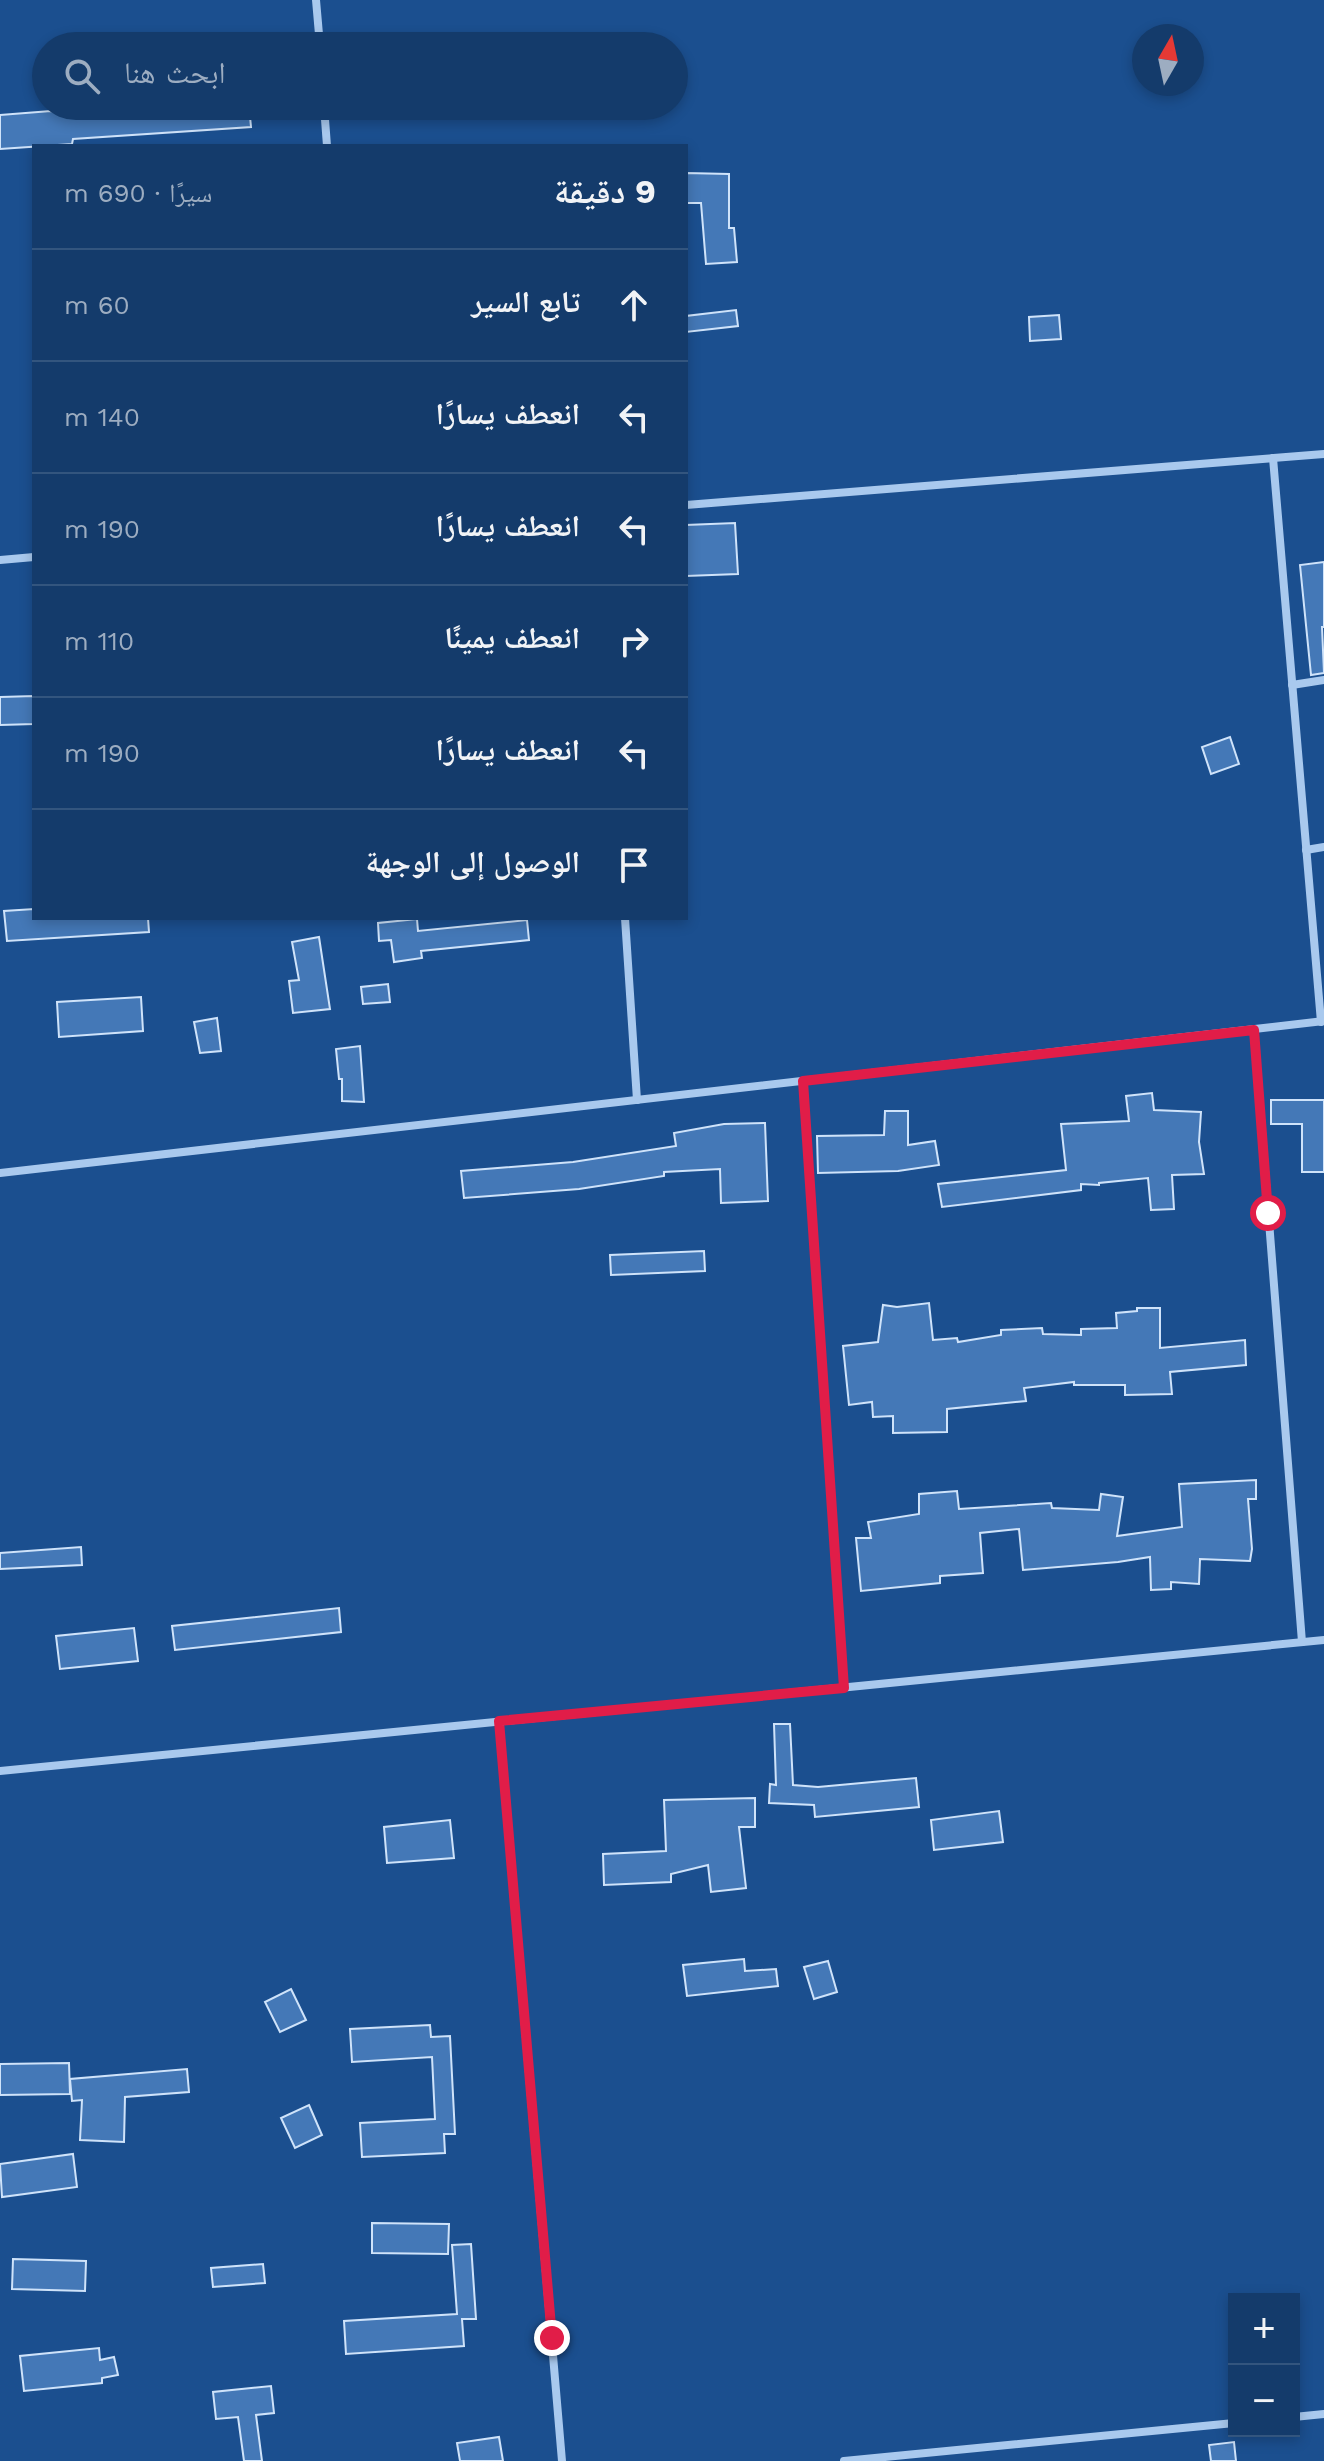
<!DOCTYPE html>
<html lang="ar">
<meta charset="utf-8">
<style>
body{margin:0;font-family:"Work Sans","Noto Naskh Arabic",sans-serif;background:#214673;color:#f1f3f6;direction:rtl}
.controls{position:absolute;right:24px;bottom:24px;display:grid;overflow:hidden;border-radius:0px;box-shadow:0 4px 12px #0003}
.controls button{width:72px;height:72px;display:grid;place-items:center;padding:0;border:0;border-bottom:2px solid #33557e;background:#143b6b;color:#f1f3f6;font:40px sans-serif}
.compass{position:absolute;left:1132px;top:24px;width:72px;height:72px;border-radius:50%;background:#143b6b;box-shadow:0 4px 12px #0003;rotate:9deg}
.stop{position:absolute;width:24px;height:24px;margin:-18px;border:6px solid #e11d48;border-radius:50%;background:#fff}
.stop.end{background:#e11d48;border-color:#fff;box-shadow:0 2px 8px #0008}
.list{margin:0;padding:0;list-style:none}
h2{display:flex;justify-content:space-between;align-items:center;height:104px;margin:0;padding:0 32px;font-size:34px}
h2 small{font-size:26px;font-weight:400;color:#9dadc1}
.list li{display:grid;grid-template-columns:52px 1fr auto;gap:24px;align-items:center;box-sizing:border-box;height:112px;padding:0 32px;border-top:2px solid #33557e}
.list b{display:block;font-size:30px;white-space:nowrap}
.list em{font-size:26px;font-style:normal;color:#9dadc1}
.icon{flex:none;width:44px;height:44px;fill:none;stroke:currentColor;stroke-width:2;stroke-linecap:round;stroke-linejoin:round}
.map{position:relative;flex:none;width:1324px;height:2461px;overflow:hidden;direction:ltr}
.search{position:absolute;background:#143b6b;box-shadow:0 4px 12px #0003;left:32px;top:32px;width:656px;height:88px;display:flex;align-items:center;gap:20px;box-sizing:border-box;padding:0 28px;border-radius:44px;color:#9dadc1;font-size:30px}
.panel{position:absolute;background:#143b6b;box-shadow:0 4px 12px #0003;left:32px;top:144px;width:656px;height:776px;border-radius:0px;direction:rtl}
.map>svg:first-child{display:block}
.building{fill:#4478b7;stroke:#cfe3fa;stroke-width:2}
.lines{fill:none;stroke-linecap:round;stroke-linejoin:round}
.street{stroke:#a9c9ee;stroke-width:8}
.route{stroke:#e11d48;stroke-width:10}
</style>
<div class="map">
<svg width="1324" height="2461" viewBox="0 0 1324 2461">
<rect width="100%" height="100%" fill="#1b4f8f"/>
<g class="building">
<path d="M 96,106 L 249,106 L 251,127 L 73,139 L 72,144 L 0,149 L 0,115 L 51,111 L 97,113 Z"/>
<path d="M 686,173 L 729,174 L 729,228 L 734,228 L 737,262 L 706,264 L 701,203 L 686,203 Z"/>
<path d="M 736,310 L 738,326 L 686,332 L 686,316 Z"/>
<path d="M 1059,315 L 1061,339 L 1030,341 L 1029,317 Z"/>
<path d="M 735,523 L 738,574 L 686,576 L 686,525 Z"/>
<path d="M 1324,562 L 1324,627 L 1322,627 L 1324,673 L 1311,675 L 1300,565 Z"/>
<path d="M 34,696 L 34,724 L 0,725 L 0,697 Z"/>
<path d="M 1230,737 L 1239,764 L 1211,774 L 1202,747 Z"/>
<path d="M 34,909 L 34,918 L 148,918 L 149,932 L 7,941 L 4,911 Z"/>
<path d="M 417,919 L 418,931 L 527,920 L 529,940 L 421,951 L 422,958 L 394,962 L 391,940 L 379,941 L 378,923 Z"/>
<path d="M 319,937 L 330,1009 L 293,1013 L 289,981 L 299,980 L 292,942 Z"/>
<path d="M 388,984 L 390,1002 L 363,1004 L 361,987 Z"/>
<path d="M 141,997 L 143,1031 L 59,1037 L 57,1002 Z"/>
<path d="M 217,1018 L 221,1051 L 200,1053 L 194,1022 Z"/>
<path d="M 360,1046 L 364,1102 L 342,1101 L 342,1079 L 339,1079 L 336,1049 Z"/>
<path d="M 1152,1093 L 1154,1110 L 1201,1112 L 1199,1142 L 1204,1174 L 1172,1175 L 1174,1209 L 1151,1210 L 1148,1178 L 1099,1183 L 1099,1185 L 1081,1184 L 1081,1190 L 942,1207 L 938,1184 L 1066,1170 L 1061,1124 L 1129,1121 L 1126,1096 Z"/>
<path d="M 1271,1100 L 1324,1100 L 1324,1172 L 1302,1172 L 1302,1124 L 1271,1124 Z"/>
<path d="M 885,1111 L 908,1111 L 908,1145 L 935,1141 L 939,1165 L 898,1171 L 818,1173 L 817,1136 L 884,1135 Z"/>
<path d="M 765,1123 L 768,1201 L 721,1203 L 720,1169 L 664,1172 L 664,1176 L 579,1189 L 464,1198 L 461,1171 L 573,1162 L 676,1146 L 674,1133 L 724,1124 Z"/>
<path d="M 704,1251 L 705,1271 L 611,1275 L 610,1255 Z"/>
<path d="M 929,1303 L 933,1340 L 957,1338 L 958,1342 L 1001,1335 L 1001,1330 L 1042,1328 L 1043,1334 L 1081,1335 L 1081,1329 L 1117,1328 L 1116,1313 L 1137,1311 L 1137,1308 L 1160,1308 L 1160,1348 L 1245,1340 L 1246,1365 L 1170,1372 L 1172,1394 L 1125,1395 L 1125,1385 L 1074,1385 L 1074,1382 L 1024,1388 L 1026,1401 L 947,1409 L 947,1432 L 893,1433 L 893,1416 L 873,1417 L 872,1402 L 849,1405 L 843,1346 L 878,1342 L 883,1305 L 897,1307 Z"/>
<path d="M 1256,1480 L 1256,1499 L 1248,1499 L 1252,1549 L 1250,1561 L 1200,1559 L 1199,1584 L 1171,1582 L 1171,1589 L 1151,1590 L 1150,1557 L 1118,1562 L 1023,1570 L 1019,1529 L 980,1533 L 983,1573 L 940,1576 L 940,1583 L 861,1591 L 856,1538 L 871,1538 L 868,1522 L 919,1514 L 919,1494 L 957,1491 L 959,1509 L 1051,1503 L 1052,1508 L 1099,1510 L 1101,1494 L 1123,1497 L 1117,1536 L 1182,1527 L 1179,1484 Z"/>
<path d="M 81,1547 L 82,1565 L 0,1569 L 0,1553 Z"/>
<path d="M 339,1608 L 341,1632 L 175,1650 L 172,1626 Z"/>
<path d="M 134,1628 L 138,1661 L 60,1669 L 56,1636 Z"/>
<path d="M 774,1724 L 790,1724 L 793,1785 L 818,1787 L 916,1778 L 919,1807 L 815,1817 L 814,1805 L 769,1803 L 770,1784 L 776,1785 Z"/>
<path d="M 755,1798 L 755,1827 L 739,1827 L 746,1888 L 711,1892 L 708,1865 L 671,1874 L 671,1882 L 604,1885 L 603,1854 L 666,1851 L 664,1800 Z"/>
<path d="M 999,1811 L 1003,1842 L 934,1850 L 931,1820 Z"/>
<path d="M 450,1820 L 454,1858 L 387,1863 L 384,1827 Z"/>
<path d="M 744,1959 L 745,1971 L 776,1969 L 778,1986 L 687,1996 L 683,1965 Z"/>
<path d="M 828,1961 L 837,1992 L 814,1999 L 804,1967 Z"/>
<path d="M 291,1989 L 306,2020 L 280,2032 L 265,2002 Z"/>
<path d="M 430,2025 L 431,2037 L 450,2036 L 455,2134 L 444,2134 L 445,2153 L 362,2157 L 360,2123 L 435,2119 L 432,2057 L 352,2062 L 350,2029 Z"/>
<path d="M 69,2063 L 70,2094 L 0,2095 L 0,2064 Z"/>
<path d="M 187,2069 L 189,2092 L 125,2097 L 124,2142 L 80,2140 L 82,2100 L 72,2101 L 70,2079 Z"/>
<path d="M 309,2105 L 322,2135 L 295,2148 L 281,2118 Z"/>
<path d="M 73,2154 L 77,2187 L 2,2197 L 0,2164 Z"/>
<path d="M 372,2223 L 449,2224 L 448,2254 L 372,2253 Z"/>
<path d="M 471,2244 L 476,2319 L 462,2319 L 464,2346 L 346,2354 L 344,2321 L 457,2314 L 452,2245 Z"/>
<path d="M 13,2259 L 86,2261 L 85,2291 L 12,2289 Z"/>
<path d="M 263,2264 L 265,2283 L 213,2287 L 211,2268 Z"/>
<path d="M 99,2348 L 100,2360 L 114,2357 L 118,2375 L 102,2378 L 102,2383 L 24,2391 L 20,2356 Z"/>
<path d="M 271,2386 L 274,2413 L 256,2415 L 262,2461 L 244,2461 L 238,2417 L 216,2419 L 213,2392 Z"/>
<path d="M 499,2437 L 503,2461 L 460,2461 L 457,2443 Z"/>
<path d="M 1234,2442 L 1236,2461 L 1211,2461 L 1209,2445 Z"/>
</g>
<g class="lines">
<g class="street">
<path d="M 316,0 L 320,46"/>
<path d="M 324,106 L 327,146"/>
<path d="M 1273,458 L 1321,1022"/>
<path d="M 686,505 L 1324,454"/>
<path d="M 0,560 L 34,557"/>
<path d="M 1292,685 L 1324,680"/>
<path d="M 1306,850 L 1324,847"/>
<path d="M 625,918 L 637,1100"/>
<path d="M 1254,1030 L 1302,1642"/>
<path d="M 803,1081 L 844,1688"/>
<path d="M 0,1173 L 1324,1021"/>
<path d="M 499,1721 L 562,2461"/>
<path d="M 0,1771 L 1324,1640"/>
<path d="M 1294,2417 L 1324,2414"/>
<path d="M 844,2461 L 1234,2423"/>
</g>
</g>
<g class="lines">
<path class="route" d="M 552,2338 L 499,1721 L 844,1688 L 803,1081 L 1254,1030 L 1268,1213"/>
</g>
</svg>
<div class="controls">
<button>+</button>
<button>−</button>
</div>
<svg class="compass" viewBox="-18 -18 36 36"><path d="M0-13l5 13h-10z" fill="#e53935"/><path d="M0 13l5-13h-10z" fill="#9dadc1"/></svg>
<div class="stop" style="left:1268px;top:1213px"></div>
<div class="stop end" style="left:552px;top:2338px"></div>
<div class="search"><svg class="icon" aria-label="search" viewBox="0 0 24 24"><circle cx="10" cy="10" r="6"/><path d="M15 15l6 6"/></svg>ابحث هنا</div>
<section class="panel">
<h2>9 دقيقة<small>سيرًا · 690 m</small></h2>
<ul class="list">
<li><svg class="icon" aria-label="ahead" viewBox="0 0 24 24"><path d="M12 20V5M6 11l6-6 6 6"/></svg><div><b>تابع السير</b></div><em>60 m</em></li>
<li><svg class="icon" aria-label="left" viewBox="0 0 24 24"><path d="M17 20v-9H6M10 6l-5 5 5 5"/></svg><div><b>انعطف يسارًا</b></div><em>140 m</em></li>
<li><svg class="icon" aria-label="left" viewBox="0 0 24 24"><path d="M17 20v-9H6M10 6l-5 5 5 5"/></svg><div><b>انعطف يسارًا</b></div><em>190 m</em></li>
<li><svg class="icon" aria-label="right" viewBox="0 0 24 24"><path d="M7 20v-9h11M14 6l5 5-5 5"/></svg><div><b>انعطف يمينًا</b></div><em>110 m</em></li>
<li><svg class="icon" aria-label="left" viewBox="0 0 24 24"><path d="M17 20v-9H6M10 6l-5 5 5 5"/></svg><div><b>انعطف يسارًا</b></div><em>190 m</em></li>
<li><svg class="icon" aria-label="arrive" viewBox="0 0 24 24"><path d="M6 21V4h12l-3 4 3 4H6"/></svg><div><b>الوصول إلى الوجهة</b></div></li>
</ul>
</section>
</div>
